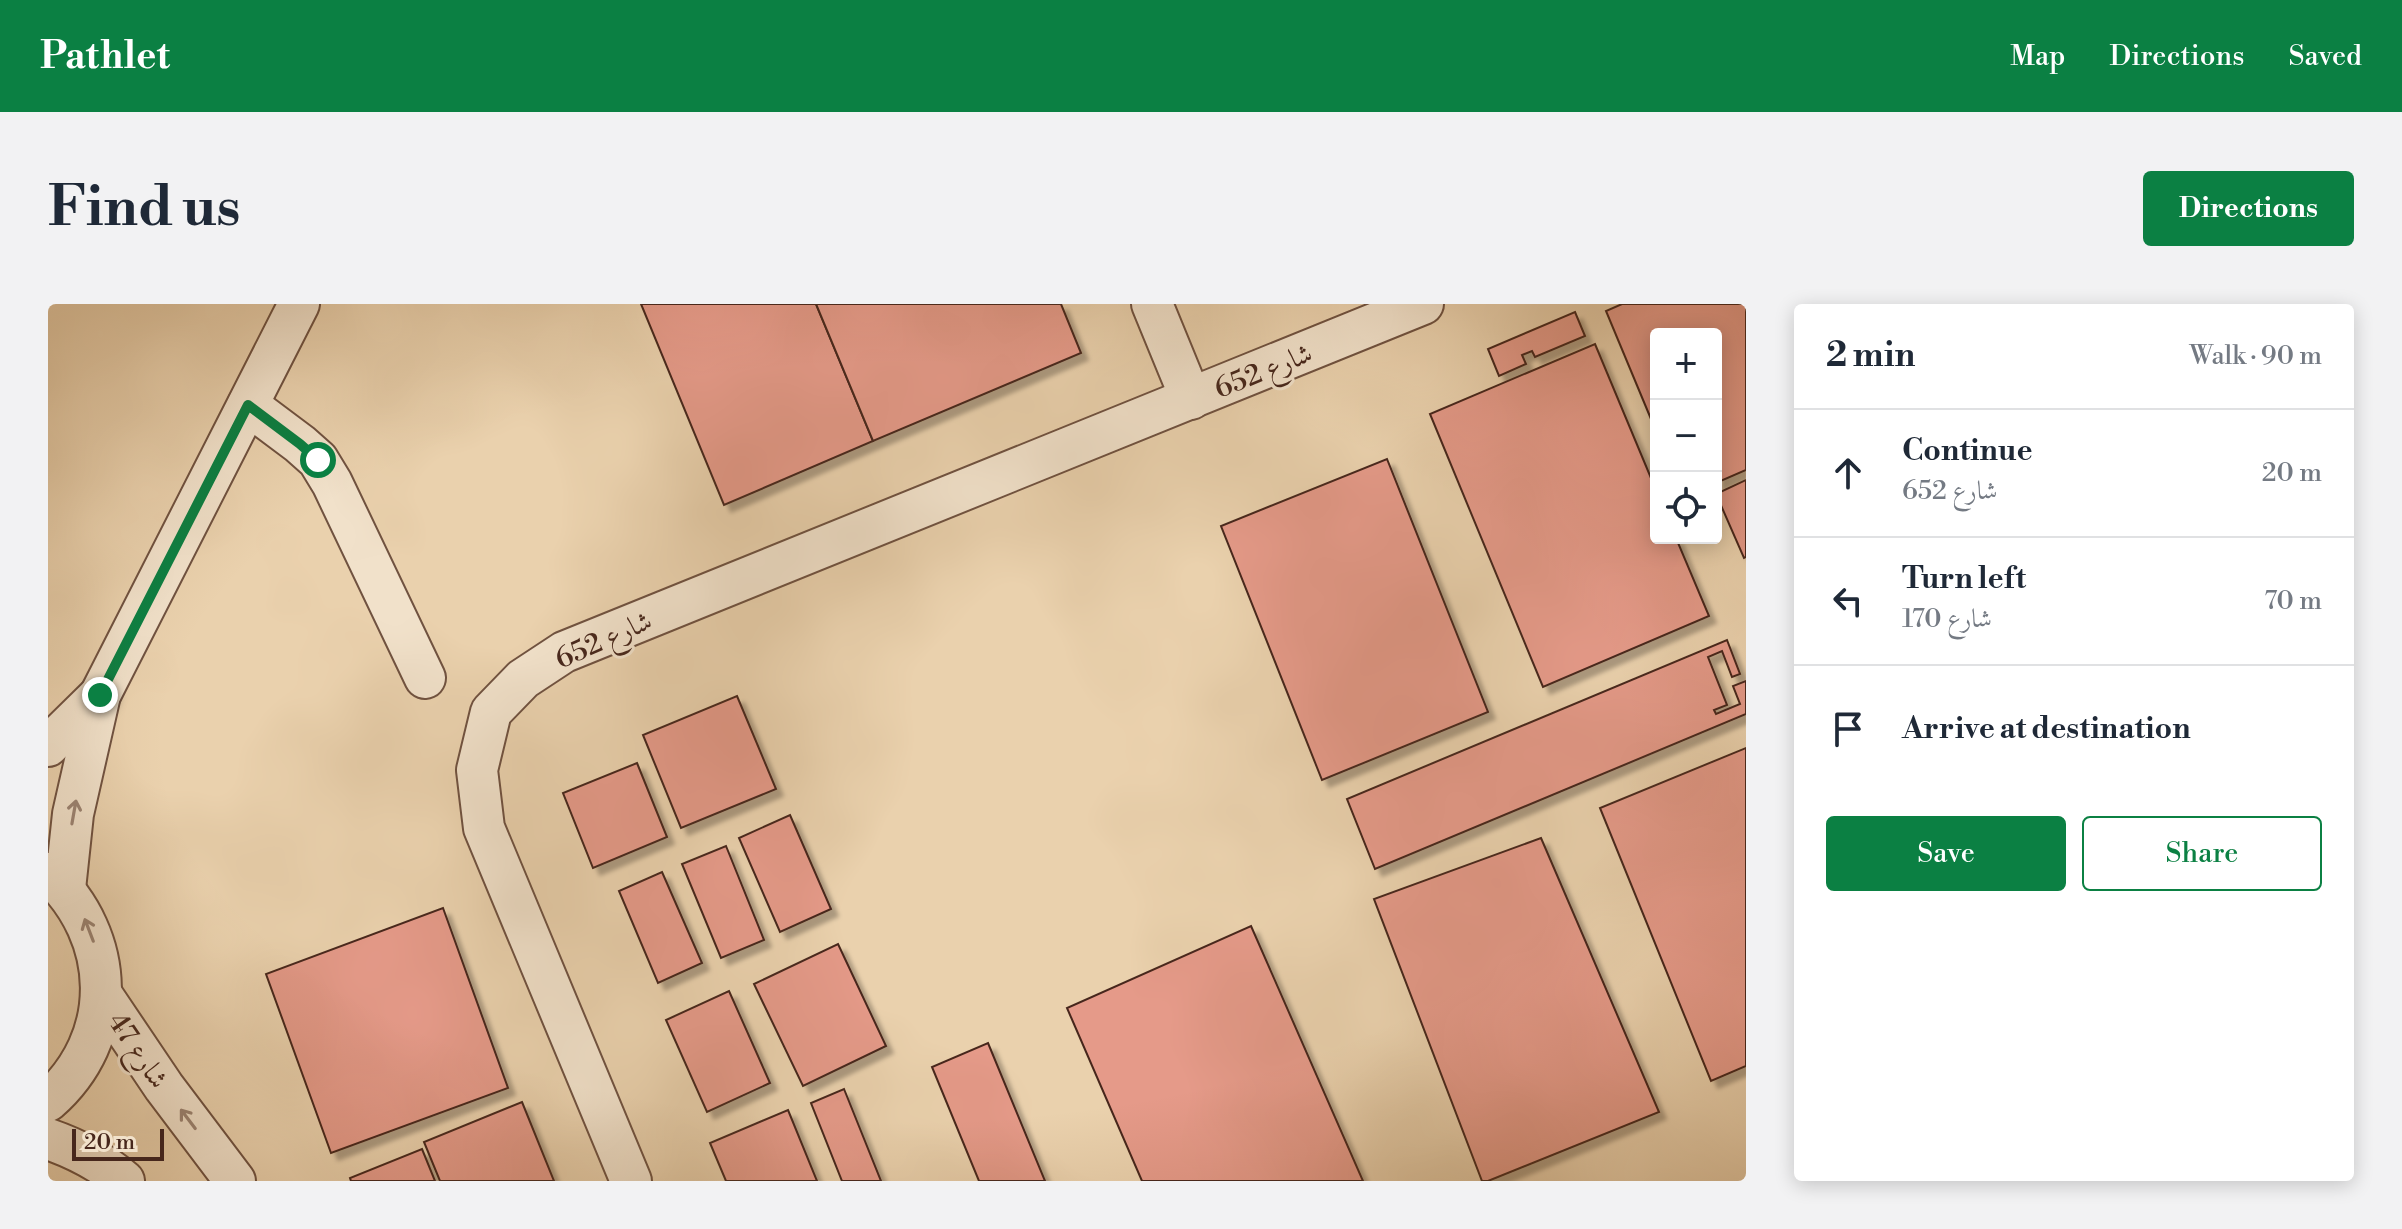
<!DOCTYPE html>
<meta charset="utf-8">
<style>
body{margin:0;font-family:"Libre Bodoni",Amiri,serif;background:#f2f2f3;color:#1f2937}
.controls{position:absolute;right:24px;top:24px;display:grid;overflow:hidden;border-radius:8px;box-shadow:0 4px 20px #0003}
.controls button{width:72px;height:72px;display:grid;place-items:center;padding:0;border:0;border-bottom:2px solid #e0e1e3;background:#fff;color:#1f2937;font:40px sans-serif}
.scale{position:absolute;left:24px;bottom:20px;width:92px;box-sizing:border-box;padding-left:8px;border:4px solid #47271c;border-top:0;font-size:22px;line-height:28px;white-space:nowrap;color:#47271c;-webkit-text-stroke:6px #f1e1ca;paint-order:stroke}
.stop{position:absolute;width:24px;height:24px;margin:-18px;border:6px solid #0b8043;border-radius:50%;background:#fff}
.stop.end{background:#0b8043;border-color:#fff;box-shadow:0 2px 8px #0008}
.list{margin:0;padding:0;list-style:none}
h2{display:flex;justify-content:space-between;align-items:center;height:104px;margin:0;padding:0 32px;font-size:34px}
h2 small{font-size:26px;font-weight:400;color:#747a83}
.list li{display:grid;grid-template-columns:52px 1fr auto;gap:24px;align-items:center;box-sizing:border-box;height:128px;padding:0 32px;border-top:2px solid #e0e1e3}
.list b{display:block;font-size:30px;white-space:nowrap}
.list p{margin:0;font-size:26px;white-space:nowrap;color:#747a83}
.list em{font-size:26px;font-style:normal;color:#747a83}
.actions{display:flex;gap:16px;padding:24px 32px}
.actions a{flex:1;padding:18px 0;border:2px solid #0b8043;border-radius:8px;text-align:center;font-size:28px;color:#0b8043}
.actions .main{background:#0b8043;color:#fff}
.icon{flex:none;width:44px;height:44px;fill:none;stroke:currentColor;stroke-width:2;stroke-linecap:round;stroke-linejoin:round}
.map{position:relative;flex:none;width:1698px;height:877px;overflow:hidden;border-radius:8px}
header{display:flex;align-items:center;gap:48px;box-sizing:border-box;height:112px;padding:0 40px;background:#0b8043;color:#fff}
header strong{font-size:38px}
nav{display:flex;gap:44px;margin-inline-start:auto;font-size:28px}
.intro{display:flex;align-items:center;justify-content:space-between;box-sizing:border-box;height:192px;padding:0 48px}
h1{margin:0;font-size:56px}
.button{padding:20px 36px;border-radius:8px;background:#0b8043;color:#fff;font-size:28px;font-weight:700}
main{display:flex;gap:48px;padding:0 48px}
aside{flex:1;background:#fff;border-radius:8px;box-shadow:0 4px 20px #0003}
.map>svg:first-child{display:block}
.building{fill:#e59a89;stroke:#47271c;stroke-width:2;filter:url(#shadow)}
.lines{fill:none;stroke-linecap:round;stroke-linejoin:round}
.minor-casing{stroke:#705240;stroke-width:44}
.minor{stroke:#f1e1ca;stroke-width:40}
.oneway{stroke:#9c8473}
.route{stroke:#0b8043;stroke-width:10}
.labels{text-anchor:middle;stroke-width:6;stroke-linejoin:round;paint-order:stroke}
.street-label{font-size:28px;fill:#47271c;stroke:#f1e1ca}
</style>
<header>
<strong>Pathlet</strong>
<nav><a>Map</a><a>Directions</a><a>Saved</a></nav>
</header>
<div class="intro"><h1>Find us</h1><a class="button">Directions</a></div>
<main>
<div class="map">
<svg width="1698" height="877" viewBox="0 0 1698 877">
<defs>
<filter id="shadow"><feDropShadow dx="7" dy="7" stdDeviation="2" flood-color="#0004"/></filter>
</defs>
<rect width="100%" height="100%" fill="#ead1ad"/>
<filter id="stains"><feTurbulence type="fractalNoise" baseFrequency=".0025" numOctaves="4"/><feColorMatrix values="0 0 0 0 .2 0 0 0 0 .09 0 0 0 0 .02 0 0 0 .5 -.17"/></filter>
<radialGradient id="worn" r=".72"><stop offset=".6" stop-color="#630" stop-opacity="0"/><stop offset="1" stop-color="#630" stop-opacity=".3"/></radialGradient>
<g class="building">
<path d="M 593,0 L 768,0 L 825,137 L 676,201 Z"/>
<path d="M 768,0 L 1013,0 L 1033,49 L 825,137 Z"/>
<path d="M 1574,0 L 1698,0 L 1698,166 L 1668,179 L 1668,30 L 1608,30 L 1608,127 L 1558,7 Z"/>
<path d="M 1527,8 L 1537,32 L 1487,53 L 1484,47 L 1474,51 L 1478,60 L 1451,72 L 1440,45 Z"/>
<path d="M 1547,40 L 1608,186 L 1608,234 L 1628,234 L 1661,312 L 1495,383 L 1382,110 Z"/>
<path d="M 1339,155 L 1440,408 L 1274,476 L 1173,222 Z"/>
<path d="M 1698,176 L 1698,253 L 1696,254 L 1668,190 Z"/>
<path d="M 1679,336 L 1692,370 L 1684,373 L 1674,347 L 1660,353 L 1679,401 L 1666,406 L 1668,410 L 1692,400 L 1685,382 L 1698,377 L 1698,410 L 1327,565 L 1299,495 Z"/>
<path d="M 689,392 L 728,485 L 633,524 L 595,431 Z"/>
<path d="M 1698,444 L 1698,762 L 1663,777 L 1552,504 Z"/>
<path d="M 589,459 L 619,533 L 545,564 L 515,489 Z"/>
<path d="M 742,511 L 783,605 L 732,628 L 691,534 Z"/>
<path d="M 1493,534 L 1611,808 L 1440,877 L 1434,877 L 1326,595 Z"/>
<path d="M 678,542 L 716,636 L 673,654 L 634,560 Z"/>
<path d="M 614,568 L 654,659 L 610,679 L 571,587 Z"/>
<path d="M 395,604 L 460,784 L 283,849 L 218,670 Z"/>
<path d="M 1203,622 L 1315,877 L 1094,877 L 1019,704 Z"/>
<path d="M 790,640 L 838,742 L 755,782 L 706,680 Z"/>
<path d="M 681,687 L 722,779 L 659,808 L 618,716 Z"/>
<path d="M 940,739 L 997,877 L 931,877 L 884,763 Z"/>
<path d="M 796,785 L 833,877 L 794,877 L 763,799 Z"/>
<path d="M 474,798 L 506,877 L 392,877 L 376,838 Z"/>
<path d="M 740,806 L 769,877 L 678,877 L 662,839 Z"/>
<path d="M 374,845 L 387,877 L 303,877 L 302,874 Z"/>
</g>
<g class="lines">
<g class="minor-casing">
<g id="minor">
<path d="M 1104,0 L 1143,95"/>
<path d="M 200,101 L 252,140 L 270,156 L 284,179 L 377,374"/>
<path d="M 0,442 L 52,391"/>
<path d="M 0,569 C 69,633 72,734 0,797"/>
<path d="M 17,585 L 25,510 L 52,391 L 251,0"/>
<path d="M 54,691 L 116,783 L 187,877"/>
<path d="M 0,835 C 26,844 55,859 76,877"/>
<path d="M 583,877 L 436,524 L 429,466 L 443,408 L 475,375 L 516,348 L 1375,0"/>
</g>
</g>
<use href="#minor" class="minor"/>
</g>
<defs><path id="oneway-shaft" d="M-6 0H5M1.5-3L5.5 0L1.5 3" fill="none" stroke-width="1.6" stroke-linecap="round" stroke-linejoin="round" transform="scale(2)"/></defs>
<g class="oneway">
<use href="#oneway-shaft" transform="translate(26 508) rotate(-80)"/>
<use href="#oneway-shaft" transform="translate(41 626) rotate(-111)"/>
<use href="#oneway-shaft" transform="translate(140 815) rotate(-127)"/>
</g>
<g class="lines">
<path class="route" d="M 52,391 L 200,101 L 252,140 L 270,156"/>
</g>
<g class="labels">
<g class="street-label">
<text transform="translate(1215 66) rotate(-22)" y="10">شارع 652</text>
<text transform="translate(555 335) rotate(-24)" y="10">شارع 652</text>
<text transform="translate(91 746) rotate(56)" y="10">شارع 47</text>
</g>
</g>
<rect width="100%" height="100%" filter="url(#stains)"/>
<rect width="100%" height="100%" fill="url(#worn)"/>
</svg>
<div class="controls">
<button>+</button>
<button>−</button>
<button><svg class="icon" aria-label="locate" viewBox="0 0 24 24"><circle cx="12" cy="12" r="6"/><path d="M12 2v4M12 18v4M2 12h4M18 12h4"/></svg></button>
</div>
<div class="scale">20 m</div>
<div class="stop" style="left:270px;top:156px"></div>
<div class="stop end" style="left:52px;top:391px"></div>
</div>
<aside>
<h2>2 min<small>Walk · 90 m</small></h2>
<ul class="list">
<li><svg class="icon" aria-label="ahead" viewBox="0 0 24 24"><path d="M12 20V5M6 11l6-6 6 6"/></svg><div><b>Continue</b><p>شارع 652</p></div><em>20 m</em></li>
<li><svg class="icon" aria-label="left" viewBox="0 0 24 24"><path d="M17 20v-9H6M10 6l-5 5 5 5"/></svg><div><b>Turn left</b><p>شارع 170</p></div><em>70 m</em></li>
<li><svg class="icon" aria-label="arrive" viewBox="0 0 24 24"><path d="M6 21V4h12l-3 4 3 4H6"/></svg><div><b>Arrive at destination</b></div></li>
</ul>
<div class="actions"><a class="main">Save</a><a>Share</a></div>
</aside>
</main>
